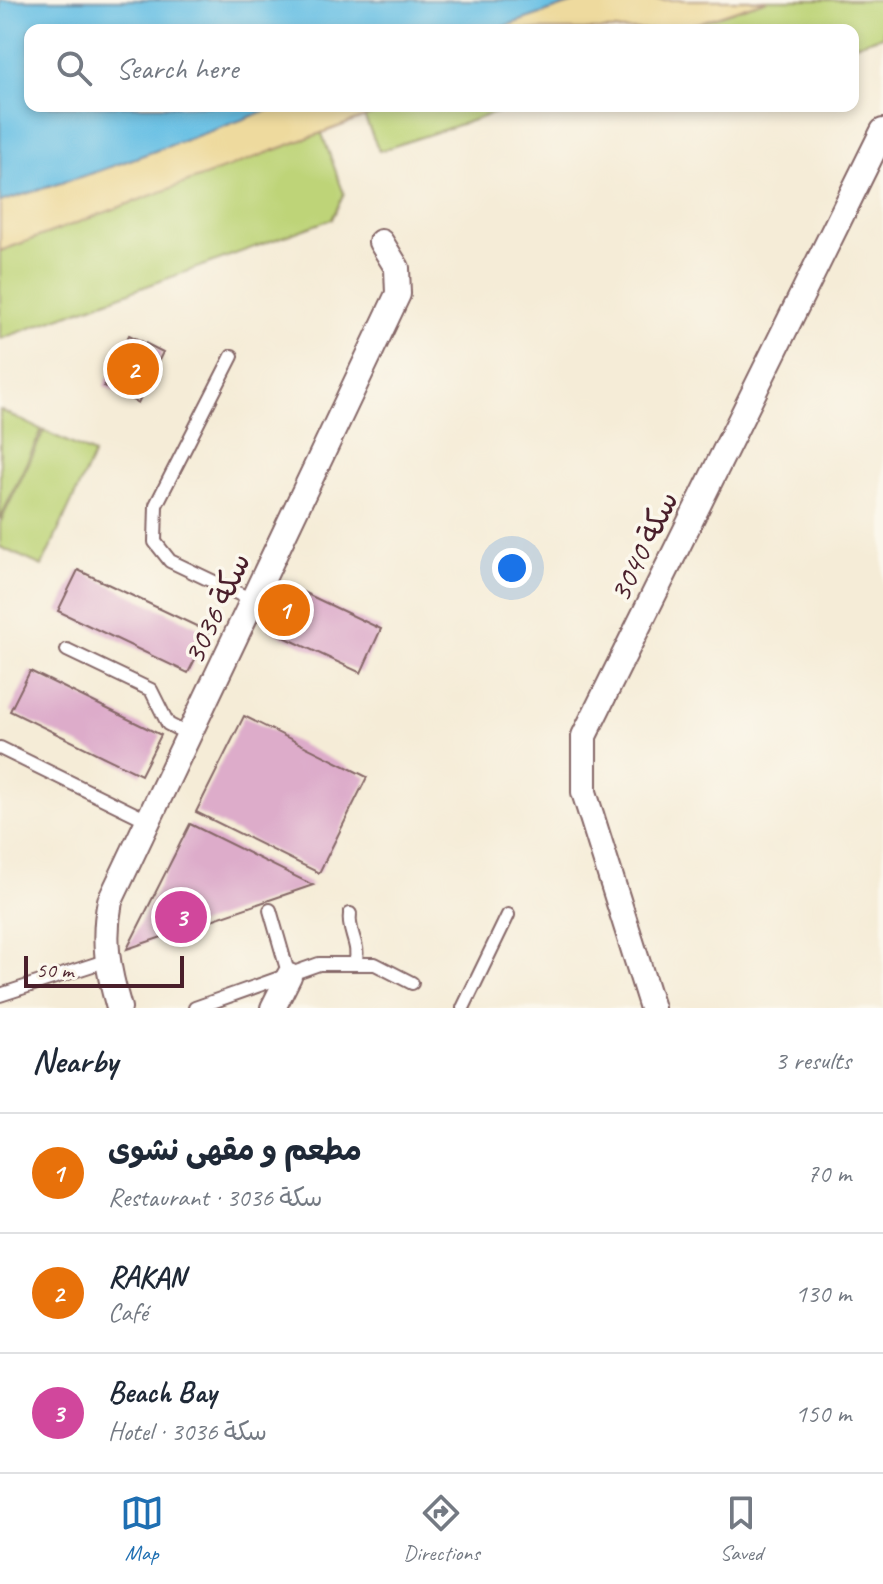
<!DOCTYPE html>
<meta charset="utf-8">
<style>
body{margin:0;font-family:Caveat,"Playpen Sans Arabic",sans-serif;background:#f2f2f3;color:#1f2937}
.scale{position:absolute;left:24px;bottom:20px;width:160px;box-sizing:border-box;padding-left:8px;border:4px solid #4a1f2b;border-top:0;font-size:22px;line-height:28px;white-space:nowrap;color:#4a1f2b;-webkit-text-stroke:6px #fbf7ec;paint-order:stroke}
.you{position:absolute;left:512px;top:568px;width:28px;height:28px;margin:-20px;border:6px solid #fff;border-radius:50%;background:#1a73e8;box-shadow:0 0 0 12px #1a73e833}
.badge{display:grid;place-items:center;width:52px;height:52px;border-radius:50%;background:#1f6fb2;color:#fff;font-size:26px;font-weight:700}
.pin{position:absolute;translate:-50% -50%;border:4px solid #fff;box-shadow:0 2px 8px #0006}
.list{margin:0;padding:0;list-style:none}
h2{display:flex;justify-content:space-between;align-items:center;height:104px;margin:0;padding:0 32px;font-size:34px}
h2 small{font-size:26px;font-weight:400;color:#747a83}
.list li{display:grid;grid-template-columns:52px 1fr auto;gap:24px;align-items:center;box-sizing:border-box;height:120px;padding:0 32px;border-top:2px solid #e0e1e3}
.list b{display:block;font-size:30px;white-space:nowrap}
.list p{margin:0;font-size:26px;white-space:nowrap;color:#747a83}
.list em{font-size:26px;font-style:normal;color:#747a83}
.icon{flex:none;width:44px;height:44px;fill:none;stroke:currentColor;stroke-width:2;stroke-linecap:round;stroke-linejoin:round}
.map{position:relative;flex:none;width:883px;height:1008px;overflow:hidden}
.search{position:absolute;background:#fff;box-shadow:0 4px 12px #0003;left:24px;right:24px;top:24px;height:88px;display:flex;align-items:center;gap:20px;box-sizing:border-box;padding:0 28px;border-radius:16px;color:#747a83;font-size:30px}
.sheet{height:464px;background:#fff}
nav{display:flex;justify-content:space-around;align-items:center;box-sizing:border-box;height:112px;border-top:2px solid #e0e1e3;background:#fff;font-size:22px;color:#747a83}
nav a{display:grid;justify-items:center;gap:4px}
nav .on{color:#1f6fb2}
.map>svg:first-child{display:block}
.green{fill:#bed478;stroke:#847a52;stroke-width:2}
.sand{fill:#eeda9e;stroke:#9c7c64;stroke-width:2}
.water{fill:#67c0e4;stroke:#587088;stroke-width:2}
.building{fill:#ddacca}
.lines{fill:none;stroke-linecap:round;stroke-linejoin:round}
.service-casing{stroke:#866767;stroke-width:16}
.minor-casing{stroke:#866767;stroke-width:28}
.service{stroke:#fff;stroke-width:12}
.minor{stroke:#fff;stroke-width:24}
.labels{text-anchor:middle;stroke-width:7;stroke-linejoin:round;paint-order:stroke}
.street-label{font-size:32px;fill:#4a1f2b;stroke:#fbf7ec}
</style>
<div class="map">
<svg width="883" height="1008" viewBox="0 0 883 1008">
<rect width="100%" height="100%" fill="#fbf7ec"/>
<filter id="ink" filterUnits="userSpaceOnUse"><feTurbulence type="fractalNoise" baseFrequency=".0125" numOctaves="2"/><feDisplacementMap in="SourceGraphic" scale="16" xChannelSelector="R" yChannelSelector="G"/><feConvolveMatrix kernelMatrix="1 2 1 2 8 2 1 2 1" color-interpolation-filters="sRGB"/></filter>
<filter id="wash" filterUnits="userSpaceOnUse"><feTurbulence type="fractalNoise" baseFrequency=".006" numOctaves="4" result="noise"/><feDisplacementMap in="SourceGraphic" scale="32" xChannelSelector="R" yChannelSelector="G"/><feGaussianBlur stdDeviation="1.8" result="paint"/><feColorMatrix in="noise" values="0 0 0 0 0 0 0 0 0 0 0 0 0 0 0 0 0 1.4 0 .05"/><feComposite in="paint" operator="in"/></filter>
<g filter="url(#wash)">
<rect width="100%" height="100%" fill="#f5ecd7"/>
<g class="green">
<path d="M 767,0 L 883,0 L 883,36 L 853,45 L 853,30 L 677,30 Z"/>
<path d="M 395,106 L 516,106 L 379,151 L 364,116 Z"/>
<path d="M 321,131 L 344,194 L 332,219 L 0,339 L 0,251 Z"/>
<path d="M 0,410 L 42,430 L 0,519 Z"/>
<path d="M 44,431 L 94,454 L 42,566 L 0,547 L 0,523 Z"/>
</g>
<g class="sand">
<path d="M 582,0 L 767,0 L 677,30 L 493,30 Z"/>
<path d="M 280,106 L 395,106 L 0,251 L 0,202 L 99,171 Z"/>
</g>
<path class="water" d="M 0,0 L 582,0 L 493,30 L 30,30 L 30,106 L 280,106 L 99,171 L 0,202 Z"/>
<g id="blocks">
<g class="building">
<path d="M 129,335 L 163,352 L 138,403 L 104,386 Z"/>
<path d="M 78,570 L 209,632 L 188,673 L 58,611 Z"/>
<path d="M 290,586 L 381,629 L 361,673 L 269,630 Z"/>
<path d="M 30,671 L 161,735 L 141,775 L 10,711 Z"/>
<path d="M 244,716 L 367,777 L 319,873 L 196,812 Z"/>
<path d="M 190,824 L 313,885 L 127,949 Z"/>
</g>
</g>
</g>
<g filter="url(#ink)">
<use href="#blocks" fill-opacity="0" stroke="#866767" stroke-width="2"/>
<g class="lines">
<g class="service-casing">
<g id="service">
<path d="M 232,356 L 156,505 L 155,542 L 170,561 L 254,601"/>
<path d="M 67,650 L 151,690 L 168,724 L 191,736"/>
<path d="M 0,748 L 149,821"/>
<path d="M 270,910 L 289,976"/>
<path d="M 350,914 C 347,932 361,945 355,963"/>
<path d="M 0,995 L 105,961"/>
<path d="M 195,1008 L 319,964 L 375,964 L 412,983"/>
<path d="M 463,1008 L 508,915"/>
</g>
</g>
<g class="minor-casing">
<g id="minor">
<path d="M 119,1008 C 108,970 102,941 110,901 L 398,294 L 397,268 L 381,242"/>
<path d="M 273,1008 L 289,976"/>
<path d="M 652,1008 L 584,792 L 584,736 L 883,131"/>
</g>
</g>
<use href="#service" class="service"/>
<use href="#minor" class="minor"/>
</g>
</g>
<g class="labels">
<g class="street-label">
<text transform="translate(643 546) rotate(-64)" y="11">سكة 3040</text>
<text transform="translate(216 608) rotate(-65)" y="11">سكة 3036</text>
</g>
</g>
</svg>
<div class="scale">50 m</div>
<div class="you"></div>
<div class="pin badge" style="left:284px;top:610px;background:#e8710a">1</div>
<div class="pin badge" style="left:133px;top:369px;background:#e8710a">2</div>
<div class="pin badge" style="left:181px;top:917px;background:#d1479c">3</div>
<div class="search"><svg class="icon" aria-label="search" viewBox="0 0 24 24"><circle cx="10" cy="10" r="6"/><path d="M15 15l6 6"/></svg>Search here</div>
</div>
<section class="sheet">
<h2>Nearby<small>3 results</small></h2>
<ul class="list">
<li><span class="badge" style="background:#e8710a">1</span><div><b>مطعم و مقهى نشوى</b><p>Restaurant · سكة 3036</p></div><em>70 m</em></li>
<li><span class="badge" style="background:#e8710a">2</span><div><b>RAKAN</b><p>Café</p></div><em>130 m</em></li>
<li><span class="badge" style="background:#d1479c">3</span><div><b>Beach Bay</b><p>Hotel · سكة 3036</p></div><em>150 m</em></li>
</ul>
</section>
<nav>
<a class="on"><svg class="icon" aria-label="map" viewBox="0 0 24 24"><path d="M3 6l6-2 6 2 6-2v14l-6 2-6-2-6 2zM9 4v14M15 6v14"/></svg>Map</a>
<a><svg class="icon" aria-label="directions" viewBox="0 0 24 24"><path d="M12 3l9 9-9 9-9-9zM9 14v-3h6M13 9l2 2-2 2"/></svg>Directions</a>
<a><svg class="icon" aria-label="saved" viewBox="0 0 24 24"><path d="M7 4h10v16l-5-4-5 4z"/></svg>Saved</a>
</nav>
